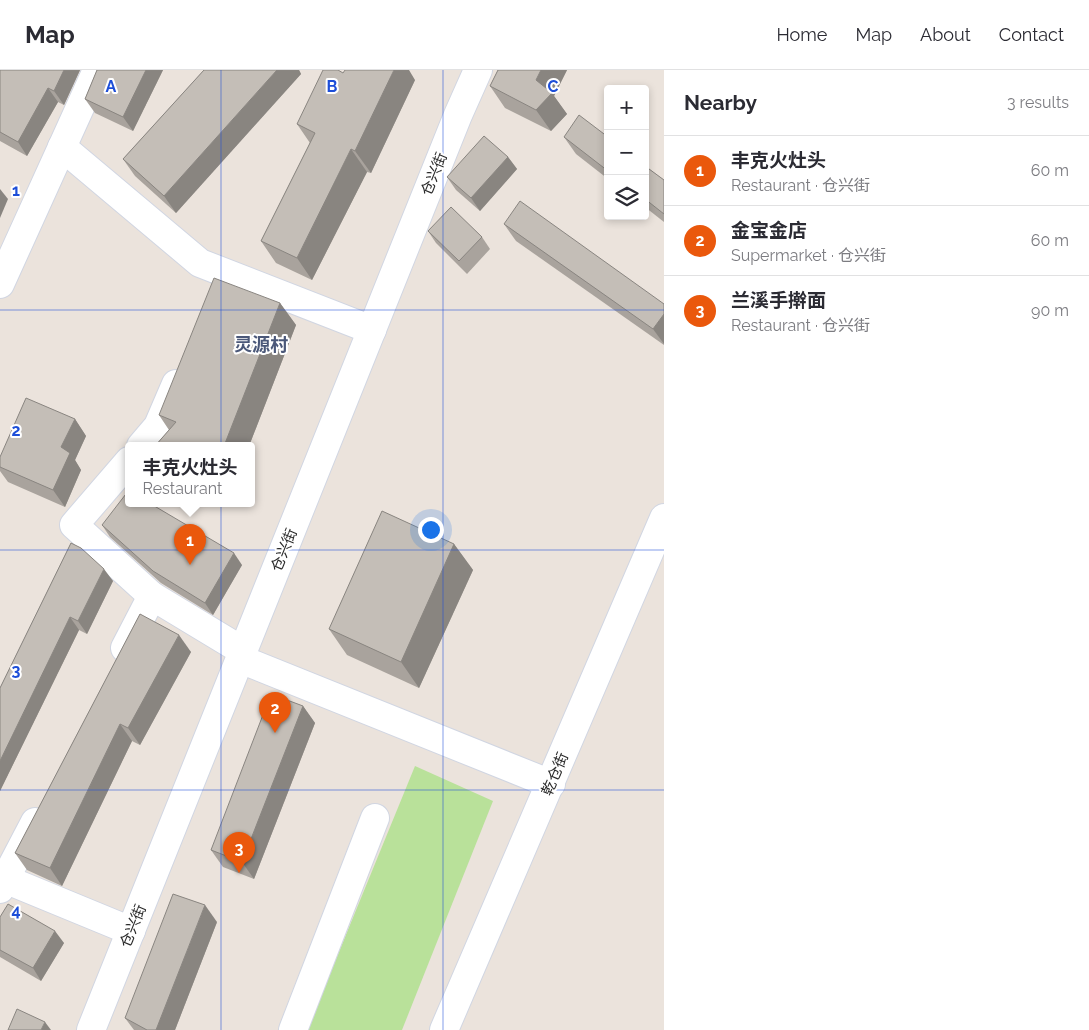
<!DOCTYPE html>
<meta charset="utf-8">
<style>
body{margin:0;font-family:Raleway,"Noto Sans SC",sans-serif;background:#f2f2f3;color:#2b2b33}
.controls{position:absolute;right:15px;top:15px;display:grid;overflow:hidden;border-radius:5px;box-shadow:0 2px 8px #0003}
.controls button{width:45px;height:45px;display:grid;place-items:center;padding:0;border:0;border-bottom:1px solid #e1e1e2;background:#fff;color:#2b2b33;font:25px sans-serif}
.you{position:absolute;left:430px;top:459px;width:18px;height:18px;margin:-12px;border:4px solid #fff;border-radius:50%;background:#1a73e8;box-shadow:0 0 0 8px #1a73e833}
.badge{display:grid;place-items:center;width:32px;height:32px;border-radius:50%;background:#ea580c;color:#fff;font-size:16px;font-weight:700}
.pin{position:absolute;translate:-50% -41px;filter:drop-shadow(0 1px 2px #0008)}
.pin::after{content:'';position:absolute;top:26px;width:18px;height:15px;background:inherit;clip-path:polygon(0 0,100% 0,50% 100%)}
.popup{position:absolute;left:125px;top:372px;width:130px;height:65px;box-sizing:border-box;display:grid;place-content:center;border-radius:5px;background:#fff;filter:drop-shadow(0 1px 4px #0005);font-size:16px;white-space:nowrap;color:#7c7c81}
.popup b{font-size:19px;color:#2b2b33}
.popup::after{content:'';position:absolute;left:50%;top:100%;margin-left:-10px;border:10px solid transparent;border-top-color:#fff}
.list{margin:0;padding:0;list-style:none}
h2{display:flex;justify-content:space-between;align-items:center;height:65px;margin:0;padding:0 20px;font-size:21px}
h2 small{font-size:16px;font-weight:400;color:#7c7c81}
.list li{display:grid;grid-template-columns:32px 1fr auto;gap:15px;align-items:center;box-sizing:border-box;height:70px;padding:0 20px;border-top:1px solid #e1e1e2}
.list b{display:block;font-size:19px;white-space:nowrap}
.list p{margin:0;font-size:16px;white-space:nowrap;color:#7c7c81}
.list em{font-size:16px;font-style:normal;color:#7c7c81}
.icon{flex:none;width:28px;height:28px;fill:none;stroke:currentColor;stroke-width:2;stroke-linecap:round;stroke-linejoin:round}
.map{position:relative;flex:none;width:664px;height:960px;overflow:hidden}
header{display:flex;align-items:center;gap:30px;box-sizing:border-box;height:70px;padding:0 25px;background:#fff;border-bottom:1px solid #e1e1e2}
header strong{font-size:24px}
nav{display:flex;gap:28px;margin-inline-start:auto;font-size:18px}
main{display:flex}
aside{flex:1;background:#fff}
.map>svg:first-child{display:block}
.green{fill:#b9e19a}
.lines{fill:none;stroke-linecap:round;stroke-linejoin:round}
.minor-casing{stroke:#d1d6e2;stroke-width:30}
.minor{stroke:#fff;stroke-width:28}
.wall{fill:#a9a39d}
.shaded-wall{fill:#898580}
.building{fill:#c4beb7;stroke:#898580}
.grid{fill:none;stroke:#1d4ed8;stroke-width:1;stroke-opacity:0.55}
.labels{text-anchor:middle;stroke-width:4;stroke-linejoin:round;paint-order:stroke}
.street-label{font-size:15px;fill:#2a2a2a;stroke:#fff}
.quarter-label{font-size:18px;font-weight:bold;fill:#4b5879;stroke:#fff}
.grid-label{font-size:16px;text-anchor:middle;font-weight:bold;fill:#1d4ed8;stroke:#fff;stroke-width:4;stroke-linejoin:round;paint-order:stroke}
</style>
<header>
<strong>Map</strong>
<nav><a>Home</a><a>Map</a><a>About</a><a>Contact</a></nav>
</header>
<main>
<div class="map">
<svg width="664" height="960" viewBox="0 0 664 960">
<rect width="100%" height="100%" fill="#ebe3dc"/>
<path class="green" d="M 415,696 L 493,731 L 402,960 L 307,960 Z"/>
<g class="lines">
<g class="minor-casing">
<g id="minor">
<path d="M 62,77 L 200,193 L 372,260"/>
<path d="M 0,214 L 97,0"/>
<path d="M 141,376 L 158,356 L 176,314"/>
<path d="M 129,391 L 74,455 L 152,526 L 243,581"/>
<path d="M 125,578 L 152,526"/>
<path d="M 240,589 L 551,714"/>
<path d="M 0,807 L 131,861"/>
<path d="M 0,819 L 35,752"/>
<path d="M 91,960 L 458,45 L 478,0"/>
<path d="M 293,960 L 375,748"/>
<path d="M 444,960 L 664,448"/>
</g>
</g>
<use href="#minor" class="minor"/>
</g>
<g class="wall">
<path d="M 0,0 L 80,0 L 64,35 L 58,32 L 27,86 L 0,71 Z"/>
<path d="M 97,0 L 163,0 L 133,61 L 95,43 L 85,29 Z"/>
<path d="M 204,0 L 299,0 L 301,4 L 176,143 L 135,106 L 123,89 Z"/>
<path d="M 498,0 L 567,0 L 554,26 L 567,44 L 551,61 L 505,38 L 490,16 Z"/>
<path d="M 343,3 L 415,10 L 371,103 L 367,102 L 312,210 L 276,193 L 261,171 L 310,73 L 297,54 Z"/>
<path d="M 564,67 L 608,67 L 608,109 L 576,84 Z"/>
<path d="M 508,87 L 517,99 L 480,141 L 456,120 L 447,107 Z"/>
<path d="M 645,96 L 664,110 L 664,152 L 645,137 Z"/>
<path d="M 504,154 L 664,234 L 664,275 L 516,171 Z"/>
<path d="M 428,161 L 482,167 L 490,179 L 467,204 L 436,173 Z"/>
<path d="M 280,233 L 296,255 L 249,376 L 155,376 L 169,360 L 159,345 Z"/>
<path d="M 75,349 L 86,366 L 75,390 L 81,400 L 65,437 L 8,412 L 0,401 L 0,387 Z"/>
<path d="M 102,455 L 242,495 L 213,545 L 161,513 L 110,467 Z"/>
<path d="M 71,473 L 113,511 L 87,564 L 79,560 L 0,721 L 0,618 Z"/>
<path d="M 454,474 L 473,500 L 419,618 L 347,585 L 329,559 Z"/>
<path d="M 140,544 L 191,582 L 140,675 L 132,671 L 62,816 L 27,800 L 15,783 Z"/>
<path d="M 303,636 L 315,653 L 254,809 L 223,797 L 211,780 Z"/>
<path d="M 0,847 L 64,873 L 41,911 L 0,887 Z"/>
<path d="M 217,852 L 175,960 L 134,960 L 125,948 Z"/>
</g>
<g class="shaded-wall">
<path d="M 64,0 L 80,0 L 64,35 L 54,21 Z"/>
<path d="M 146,0 L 163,0 L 133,61 L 123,47 Z"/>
<path d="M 277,0 L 299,0 L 301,4 L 176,143 L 164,126 Z"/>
<path d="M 394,0 L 409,0 L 415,10 L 371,103 L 355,81 Z"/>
<path d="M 541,0 L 567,0 L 554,26 L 567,44 L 551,61 L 536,40 L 536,10 Z"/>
<path d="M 48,18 L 58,32 L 27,86 L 18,72 Z"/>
<path d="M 351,79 L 367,102 L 312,210 L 297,188 Z"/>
<path d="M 508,87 L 517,99 L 480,141 L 471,128 Z"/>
<path d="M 0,119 L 8,129 L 0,148 Z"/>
<path d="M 280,233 L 296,255 L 249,376 L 224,376 Z"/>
<path d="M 664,244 L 664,274 L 653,259 Z"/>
<path d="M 75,349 L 86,366 L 75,390 L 81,400 L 65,437 L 53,420 L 61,377 Z"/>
<path d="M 454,474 L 473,500 L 419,618 L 401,592 Z"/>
<path d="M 234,483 L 242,495 L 213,545 L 205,533 Z"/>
<path d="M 104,499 L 113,511 L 87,564 L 78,551 Z"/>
<path d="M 70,547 L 79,560 L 0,721 L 0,691 Z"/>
<path d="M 179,565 L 191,582 L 140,675 L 128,658 Z"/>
<path d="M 303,636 L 315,653 L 254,809 L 242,792 Z"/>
<path d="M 120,654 L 132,671 L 62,816 L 50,798 Z"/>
<path d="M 205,835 L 217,852 L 175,960 L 156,960 Z"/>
<path d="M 55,861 L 64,873 L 41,911 L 33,898 Z"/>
<path d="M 45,952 L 51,960 L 41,960 Z"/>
</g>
<g class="building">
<path d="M 0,0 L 64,0 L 54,21 L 48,18 L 18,72 L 0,62 Z"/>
<path d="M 97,0 L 146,0 L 123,47 L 85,29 Z"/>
<path d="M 204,0 L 277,0 L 164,126 L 123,89 Z"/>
<path d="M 323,0 L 338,0 L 343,3 L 345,0 L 394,0 L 355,81 L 351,79 L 297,188 L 261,171 L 315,63 L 297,54 Z"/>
<path d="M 498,0 L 541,0 L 536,10 L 552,23 L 536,40 L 490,16 Z"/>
<path d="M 579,45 L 608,67 L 608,101 L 564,67 Z"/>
<path d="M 484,66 L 508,87 L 471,128 L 447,107 Z"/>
<path d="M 645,96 L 664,110 L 664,144 L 645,129 Z"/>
<path d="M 520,131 L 664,234 L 664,244 L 653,259 L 504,154 Z"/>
<path d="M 451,137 L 482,167 L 459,191 L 428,161 Z"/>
<path d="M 214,208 L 280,233 L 224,376 L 155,376 L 176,352 L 159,345 Z"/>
<path d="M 26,328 L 75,349 L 61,377 L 70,383 L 53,420 L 0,397 L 0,387 Z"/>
<path d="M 129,420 L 129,434 L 151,434 L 234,483 L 205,533 L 153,501 L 102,455 Z"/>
<path d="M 382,441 L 454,474 L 401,592 L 329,559 Z"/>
<path d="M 71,473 L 81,478 L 104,499 L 78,551 L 70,547 L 0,691 L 0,618 Z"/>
<path d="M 140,544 L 179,565 L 128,658 L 120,654 L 50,798 L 15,783 Z"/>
<path d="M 271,624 L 303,636 L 242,792 L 211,780 Z"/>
<path d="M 173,824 L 205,835 L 156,960 L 147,960 L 125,948 Z"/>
<path d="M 8,834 L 55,861 L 33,898 L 0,880 L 0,847 Z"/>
<path d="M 17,939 L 45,952 L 41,960 L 8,960 Z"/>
</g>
<path class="grid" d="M 221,0 L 221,960M 443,0 L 443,960M 0,240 L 664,240M 0,480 L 664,480M 0,720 L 664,720"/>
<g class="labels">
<g class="street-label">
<text transform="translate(434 104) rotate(-68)" y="5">仓兴街</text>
<text transform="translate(284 480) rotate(-68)" y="5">仓兴街</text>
<text transform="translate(555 704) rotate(-67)" y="5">乾仓街</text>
<text transform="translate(133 856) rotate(-68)" y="5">仓兴街</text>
</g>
<g class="quarter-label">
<text x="261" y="281">灵源村</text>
</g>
</g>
<g class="grid-label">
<text x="111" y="22">A</text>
<text x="332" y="22">B</text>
<text x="553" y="22">C</text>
<text x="16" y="126">1</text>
<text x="16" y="366">2</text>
<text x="16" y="606">3</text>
<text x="16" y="846">4</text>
</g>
</svg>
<div class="controls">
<button>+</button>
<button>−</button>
<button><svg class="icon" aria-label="layers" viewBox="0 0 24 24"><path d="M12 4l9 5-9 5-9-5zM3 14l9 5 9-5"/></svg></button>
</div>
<div class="you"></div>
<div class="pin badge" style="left:190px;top:495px">1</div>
<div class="popup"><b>丰克火灶头</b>Restaurant</div>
<div class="pin badge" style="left:275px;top:663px">2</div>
<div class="pin badge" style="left:239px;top:803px">3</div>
</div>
<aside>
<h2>Nearby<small>3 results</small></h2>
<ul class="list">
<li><span class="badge">1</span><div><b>丰克火灶头</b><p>Restaurant · 仓兴街</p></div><em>60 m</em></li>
<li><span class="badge">2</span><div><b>金宝金店</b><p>Supermarket · 仓兴街</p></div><em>60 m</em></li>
<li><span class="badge">3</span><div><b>兰溪手擀面</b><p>Restaurant · 仓兴街</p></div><em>90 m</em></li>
</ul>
</aside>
</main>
